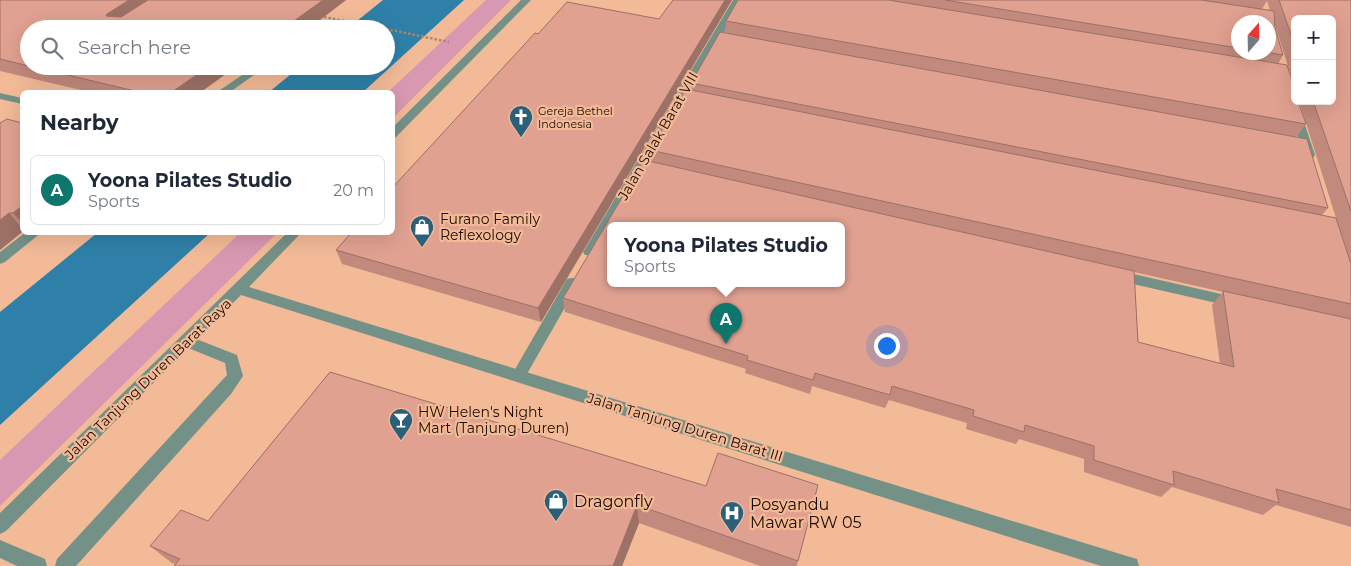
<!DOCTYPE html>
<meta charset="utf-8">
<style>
body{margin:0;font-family:Montserrat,sans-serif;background:#f2f2f3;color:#1f2937}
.controls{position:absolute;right:15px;top:15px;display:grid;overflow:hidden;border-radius:8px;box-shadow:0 5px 20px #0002}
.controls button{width:45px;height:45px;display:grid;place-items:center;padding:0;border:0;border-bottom:1px solid #e0e1e3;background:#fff;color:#1f2937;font:25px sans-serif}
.compass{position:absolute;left:1231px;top:15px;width:45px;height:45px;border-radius:50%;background:#fff;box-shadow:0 5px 20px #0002;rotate:20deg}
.you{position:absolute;left:886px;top:345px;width:18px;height:18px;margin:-12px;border:4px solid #fff;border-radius:50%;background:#1a73e8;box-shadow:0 0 0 8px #1a73e833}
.badge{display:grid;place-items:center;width:32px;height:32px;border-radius:50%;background:#0f766e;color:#fff;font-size:16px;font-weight:700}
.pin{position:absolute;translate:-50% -41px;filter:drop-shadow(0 1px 2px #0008)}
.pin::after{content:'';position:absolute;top:26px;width:18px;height:15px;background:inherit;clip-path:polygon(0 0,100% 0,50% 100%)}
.popup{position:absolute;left:607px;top:222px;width:238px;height:65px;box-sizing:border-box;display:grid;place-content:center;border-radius:8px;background:#fff;filter:drop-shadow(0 1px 4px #0005);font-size:16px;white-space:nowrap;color:#747a83}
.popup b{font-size:19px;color:#1f2937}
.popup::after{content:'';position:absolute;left:50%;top:100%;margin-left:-10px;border:10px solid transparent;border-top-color:#fff}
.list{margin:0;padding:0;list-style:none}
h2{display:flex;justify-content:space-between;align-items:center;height:65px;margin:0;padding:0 20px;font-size:21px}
h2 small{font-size:16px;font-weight:400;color:#747a83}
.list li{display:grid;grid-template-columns:32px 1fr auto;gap:15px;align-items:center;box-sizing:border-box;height:70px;margin:0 10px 10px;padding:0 10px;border:1px solid #e0e1e3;border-radius:8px}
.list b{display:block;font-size:19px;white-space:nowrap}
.list p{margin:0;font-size:16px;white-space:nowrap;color:#747a83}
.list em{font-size:16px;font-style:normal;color:#747a83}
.icon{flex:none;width:28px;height:28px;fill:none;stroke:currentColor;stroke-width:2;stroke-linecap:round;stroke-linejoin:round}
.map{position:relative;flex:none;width:1351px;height:566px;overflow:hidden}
.search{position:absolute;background:#fff;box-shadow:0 5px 20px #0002;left:20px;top:20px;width:375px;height:55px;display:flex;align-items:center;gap:12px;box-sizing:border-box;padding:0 18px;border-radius:28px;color:#747a83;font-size:19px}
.panel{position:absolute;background:#fff;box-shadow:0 5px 20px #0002;left:20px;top:90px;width:375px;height:145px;border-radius:8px}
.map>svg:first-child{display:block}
.green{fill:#d898b1}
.water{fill:#2f80a9}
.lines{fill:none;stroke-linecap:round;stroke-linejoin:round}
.path{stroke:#b18469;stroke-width:2.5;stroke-dasharray:2.5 2;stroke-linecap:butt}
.service{fill:#749188;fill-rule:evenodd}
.minor{fill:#749188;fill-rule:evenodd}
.tertiary{fill:#749188;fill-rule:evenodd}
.wall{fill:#c18a7d;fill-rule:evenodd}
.shaded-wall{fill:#9d7166}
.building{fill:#e0a191;stroke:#9d7166;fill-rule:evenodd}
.labels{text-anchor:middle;stroke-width:4.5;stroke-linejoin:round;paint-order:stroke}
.far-poi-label{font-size:11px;fill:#1e0b01;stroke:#f2ba97;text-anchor:start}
.street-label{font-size:14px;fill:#1e0b01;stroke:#f2ba97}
.poi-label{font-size:14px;fill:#1e0b01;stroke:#f2ba97;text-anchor:start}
.near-poi-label{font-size:16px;fill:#1e0b01;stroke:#f2ba97;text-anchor:start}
</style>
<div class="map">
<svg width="1351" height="566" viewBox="0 0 1351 566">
<rect width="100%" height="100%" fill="#f2ba97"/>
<g class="green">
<path d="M 486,0 L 511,0 L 393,118 L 392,92 L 388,92 Z"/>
<path d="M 240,233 L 277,233 L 0,506 L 0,460 Z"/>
</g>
<g class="water">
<path d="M 383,0 L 464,0 L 363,92 L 269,92 L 301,66 L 386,66 L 386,29 L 347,29 Z"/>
<path d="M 97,233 L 210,233 L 0,425 L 0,312 Z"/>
</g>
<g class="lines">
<g class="path">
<path d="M 324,17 L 384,29"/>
<path d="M 386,29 L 449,42"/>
</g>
<g class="service">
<path d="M 186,335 L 237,355 L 243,376 L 231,394 L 76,566 L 55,566 L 57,559 L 227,375 L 225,363 L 181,345 L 179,341 L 181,337 Z"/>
<path d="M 0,540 L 45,559 L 47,566 L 17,566 L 0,558 Z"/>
</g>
<g class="minor">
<path d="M 733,0 L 743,0 L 595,255 L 585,255 L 583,252 L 585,249 Z"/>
<path d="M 254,67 L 258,68 L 258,72 L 230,92 L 219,92 L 220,90 Z"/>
<path d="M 0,93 L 22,98 L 22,104 L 0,99 Z"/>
<path d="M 1296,110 L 1301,113 L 1315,155 L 1313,158 L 1309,159 L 1303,155 L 1291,113 Z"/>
<path d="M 26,232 L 42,232 L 5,262 L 0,264 L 0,252 Z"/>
<path d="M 1116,270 L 1234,297 L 1239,298 L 1241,302 L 1239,306 L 1234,307 L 1111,279 L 1109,275 L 1111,271 Z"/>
<path d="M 572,278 L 577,279 L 579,283 L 524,379 L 519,381 L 514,379 L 511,375 L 514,371 L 567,279 Z"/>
</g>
<g class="tertiary">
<path d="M 521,0 L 531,0 L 396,137 L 392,138 L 392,128 Z"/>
<path d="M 288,232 L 302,232 L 249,287 L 1130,557 L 1137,559 L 1139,566 L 1101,566 L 241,295 L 6,531 L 0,534 L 0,513 Z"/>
</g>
</g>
<g class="wall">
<path d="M 0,0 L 346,0 L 308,29 L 29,29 L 29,66 L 201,92 L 89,92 L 0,71 Z"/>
<path d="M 673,0 L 732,0 L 541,322 L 342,264 L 336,250 L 538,34 L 659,19 Z"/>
<path d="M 738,0 L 1351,0 L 1351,527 L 1276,505 L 1263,515 L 1172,487 L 1161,497 L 1084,472 L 1084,459 L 1019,439 L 1016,444 L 966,429 L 967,423 L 889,400 L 885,408 L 812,386 L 810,394 L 745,373 L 746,369 L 565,312 L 563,298 L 651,162 L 650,150 L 691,89 L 691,83 L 725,33 L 726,21 ZM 1267,1 L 1270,10 L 1262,9 ZM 1295,19 L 1332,101 L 1299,101 L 1336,218 L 1322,215 L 1328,208 L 1296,137 L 1306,124 L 1278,64 L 1283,55 L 1275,28 L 1275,25 L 1295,88 ZM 1238,22 L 1268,52 L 1238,52 ZM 1134,272 L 1223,292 L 1212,305 L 1220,364 L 1138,342 Z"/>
<path d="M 0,123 L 22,123 L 22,232 L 0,250 Z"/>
<path d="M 330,372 L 798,561 L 797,566 L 760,566 L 639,523 L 622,566 L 174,566 L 175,564 L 172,563 L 150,546 L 208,521 Z"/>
</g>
<g class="shaded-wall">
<path d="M 129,0 L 158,0 L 115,29 L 106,16 L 107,14 Z"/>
<path d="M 323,0 L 346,0 L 308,29 L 283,29 Z"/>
<path d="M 725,0 L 732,0 L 541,322 L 538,308 Z"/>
<path d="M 209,66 L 237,66 L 201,92 L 172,92 Z"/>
<path d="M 22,206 L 22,223 L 13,213 Z"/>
<path d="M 9,213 L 22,228 L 22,232 L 0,250 L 0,220 Z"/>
<path d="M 637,505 L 639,523 L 622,566 L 613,566 Z"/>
</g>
<g class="building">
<path d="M 0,0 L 129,0 L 107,14 L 106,16 L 121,17 L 148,0 L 323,0 L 283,29 L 29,29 L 29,66 L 0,59 Z"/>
<path d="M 673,0 L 725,0 L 538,308 L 336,250 L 352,232 L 392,232 L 392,188 L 535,33 L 538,34 L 567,2 L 659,19 Z"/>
<path d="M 738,0 L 888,0 L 1287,65 L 1295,90 L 1295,101 L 1298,101 L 1306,124 L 726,21 Z"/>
<path d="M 945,0 L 1201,0 L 1274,11 L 1275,28 L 1283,55 L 1266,52 L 1268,52 L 1268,22 L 1238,22 L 1238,48 Z"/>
<path d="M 1279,0 L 1351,0 L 1351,211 L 1313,101 L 1332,101 L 1332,19 L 1295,19 L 1295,46 Z"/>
<path d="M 720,32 L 1307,139 L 1328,208 L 691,83 Z"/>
<path d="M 30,66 L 209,66 L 172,92 L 139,92 Z"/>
<path d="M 686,89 L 1336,218 L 1351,264 L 1351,304 L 650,150 Z"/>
<path d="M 7,119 L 22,123 L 22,206 L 13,213 L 9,213 L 0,220 L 0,123 Z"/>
<path d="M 644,160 L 1134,271 L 1138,342 L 1234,367 L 1223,291 L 1351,319 L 1351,510 L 1276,489 L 1279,503 L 1173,471 L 1174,485 L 1094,460 L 1094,446 L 1025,425 L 1024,432 L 973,416 L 974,410 L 892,386 L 890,395 L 815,373 L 813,380 L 747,360 L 748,356 L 563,298 ZM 611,225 L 841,225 L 841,283 L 611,283 Z"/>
<path d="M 330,372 L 706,486 L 718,453 L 818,485 L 798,561 L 637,505 L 613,566 L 174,566 L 180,559 L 150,546 L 181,510 L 208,521 Z"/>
</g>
<defs>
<g id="church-pin" transform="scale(1.25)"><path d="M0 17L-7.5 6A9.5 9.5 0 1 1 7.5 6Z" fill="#2b607c" stroke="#f2ba97"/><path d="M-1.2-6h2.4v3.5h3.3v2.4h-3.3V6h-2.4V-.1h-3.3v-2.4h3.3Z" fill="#fff"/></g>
<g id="shop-pin" transform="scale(1.25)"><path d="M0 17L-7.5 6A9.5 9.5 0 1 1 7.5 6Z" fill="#2b607c" stroke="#f2ba97"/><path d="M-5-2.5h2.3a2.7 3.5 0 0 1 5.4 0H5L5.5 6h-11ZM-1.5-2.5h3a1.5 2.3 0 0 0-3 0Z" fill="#fff"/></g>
<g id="bar-pin" transform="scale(1.25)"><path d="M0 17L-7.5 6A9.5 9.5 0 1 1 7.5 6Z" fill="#2b607c" stroke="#f2ba97"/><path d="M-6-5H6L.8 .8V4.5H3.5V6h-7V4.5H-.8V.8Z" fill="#fff"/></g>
<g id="hospital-pin" transform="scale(1.25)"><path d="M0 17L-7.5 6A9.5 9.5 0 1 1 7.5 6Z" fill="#2b607c" stroke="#f2ba97"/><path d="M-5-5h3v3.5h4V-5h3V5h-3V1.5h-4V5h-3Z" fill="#fff"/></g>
</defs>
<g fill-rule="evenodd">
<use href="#church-pin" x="521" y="117"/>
<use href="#shop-pin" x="422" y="227"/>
<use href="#bar-pin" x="401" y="420"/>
<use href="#shop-pin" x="556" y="501"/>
<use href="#hospital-pin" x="732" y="513"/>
</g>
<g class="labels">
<g class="far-poi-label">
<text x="538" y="115">Gereja Bethel<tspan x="538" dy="13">Indonesia</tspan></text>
</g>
<g class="street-label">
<text transform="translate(658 136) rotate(-60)" y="5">Jalan Salak Barat VIII</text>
<text transform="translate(148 379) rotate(-44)" y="5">Jalan Tanjung Duren Barat Raya</text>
<text transform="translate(685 427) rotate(17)" y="5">Jalan Tanjung Duren Barat III</text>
</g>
<g class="poi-label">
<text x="440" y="224">Furano Family<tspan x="440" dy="16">Reflexology</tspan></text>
<text x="418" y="417">HW Helen's Night<tspan x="418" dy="16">Mart (Tanjung Duren)</tspan></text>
</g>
<g class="near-poi-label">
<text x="574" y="507">Dragonfly</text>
<text x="750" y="510">Posyandu<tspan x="750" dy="18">Mawar RW 05</tspan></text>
</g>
</g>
</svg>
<div class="controls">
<button>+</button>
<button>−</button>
</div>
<svg class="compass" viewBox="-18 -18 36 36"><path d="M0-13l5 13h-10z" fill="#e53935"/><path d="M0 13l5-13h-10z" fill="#747a83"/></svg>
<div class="you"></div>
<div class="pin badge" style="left:726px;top:344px">A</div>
<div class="popup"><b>Yoona Pilates Studio</b>Sports</div>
<div class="search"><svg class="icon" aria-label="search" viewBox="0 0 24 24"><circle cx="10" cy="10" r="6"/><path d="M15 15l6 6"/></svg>Search here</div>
<section class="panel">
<h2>Nearby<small></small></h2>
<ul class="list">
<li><span class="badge">A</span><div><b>Yoona Pilates Studio</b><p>Sports</p></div><em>20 m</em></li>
</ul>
</section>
</div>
